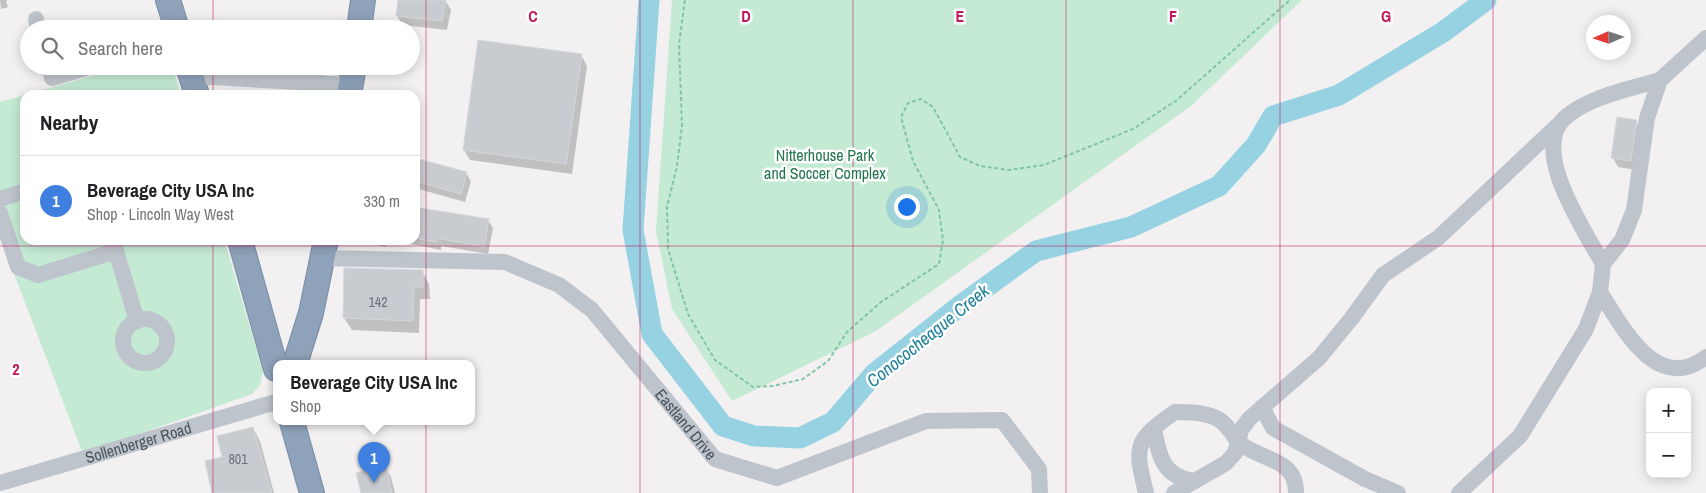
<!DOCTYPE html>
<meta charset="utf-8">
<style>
body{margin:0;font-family:"Archivo Narrow",sans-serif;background:#f2f2f2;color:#202124}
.controls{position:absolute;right:15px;bottom:15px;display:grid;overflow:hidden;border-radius:10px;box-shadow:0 2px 12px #0003}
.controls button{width:45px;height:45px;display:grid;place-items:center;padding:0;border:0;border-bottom:1px solid #e0e0e0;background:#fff;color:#202124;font:25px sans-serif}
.compass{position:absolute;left:1586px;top:15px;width:45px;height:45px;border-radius:50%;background:#fff;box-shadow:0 2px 12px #0003;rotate:267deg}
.you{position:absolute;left:906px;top:206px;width:18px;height:18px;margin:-12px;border:4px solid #fff;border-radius:50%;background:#1a73e8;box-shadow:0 0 0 8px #1a73e833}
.badge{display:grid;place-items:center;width:32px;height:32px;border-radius:50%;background:#b45309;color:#fff;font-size:16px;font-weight:700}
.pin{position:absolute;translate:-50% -41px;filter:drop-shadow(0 1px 2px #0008)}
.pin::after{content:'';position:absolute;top:26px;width:18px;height:15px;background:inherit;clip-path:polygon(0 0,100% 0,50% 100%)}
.popup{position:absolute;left:273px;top:360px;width:202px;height:65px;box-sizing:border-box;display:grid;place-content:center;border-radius:10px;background:#fff;filter:drop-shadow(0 1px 4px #0005);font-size:16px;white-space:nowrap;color:#757577}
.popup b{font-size:19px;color:#202124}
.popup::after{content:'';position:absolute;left:50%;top:100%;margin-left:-10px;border:10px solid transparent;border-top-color:#fff}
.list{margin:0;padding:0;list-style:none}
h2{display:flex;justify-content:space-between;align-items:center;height:65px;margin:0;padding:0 20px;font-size:21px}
h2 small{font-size:16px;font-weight:400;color:#757577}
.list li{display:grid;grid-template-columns:32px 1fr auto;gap:15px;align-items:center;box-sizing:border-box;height:90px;padding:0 20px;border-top:1px solid #e0e0e0}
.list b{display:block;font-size:19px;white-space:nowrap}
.list p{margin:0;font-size:16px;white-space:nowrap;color:#757577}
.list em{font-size:16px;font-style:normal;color:#757577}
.icon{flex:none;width:28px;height:28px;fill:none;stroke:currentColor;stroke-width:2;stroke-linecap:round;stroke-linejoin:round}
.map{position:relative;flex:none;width:1706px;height:493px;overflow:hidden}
.search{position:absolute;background:#fff;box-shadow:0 2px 12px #0003;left:20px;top:20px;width:400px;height:55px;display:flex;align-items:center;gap:12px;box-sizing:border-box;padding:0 18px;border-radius:28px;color:#757577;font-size:19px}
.panel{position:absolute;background:#fff;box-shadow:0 2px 12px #0003;left:20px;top:90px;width:400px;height:155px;border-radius:15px}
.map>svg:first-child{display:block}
.green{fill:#c4ead3}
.shadow{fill:#0003}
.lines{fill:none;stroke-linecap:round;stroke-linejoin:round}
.river{stroke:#96d2e2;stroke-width:21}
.building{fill:#c8cbcf;stroke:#d5d7db}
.highway-casing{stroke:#798da5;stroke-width:26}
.path{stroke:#80c5a4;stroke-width:2;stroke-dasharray:4 2.5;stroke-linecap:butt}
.minor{stroke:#bec4cb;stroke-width:16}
.highway{stroke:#8ea2b9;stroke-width:24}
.grid{fill:none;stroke:#c2185b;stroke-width:1;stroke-opacity:0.55}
.labels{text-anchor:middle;stroke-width:5;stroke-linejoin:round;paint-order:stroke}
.number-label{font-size:14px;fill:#6a7179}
.park-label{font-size:16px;fill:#22754d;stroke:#fff}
.street-label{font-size:16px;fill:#4a535c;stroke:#fff}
.water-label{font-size:18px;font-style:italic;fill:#1d809c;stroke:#fff}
.grid-label{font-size:16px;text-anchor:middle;font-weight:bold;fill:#c2185b;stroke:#fff;stroke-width:5;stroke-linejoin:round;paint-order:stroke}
</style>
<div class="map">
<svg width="1706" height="493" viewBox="0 0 1706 493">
<rect width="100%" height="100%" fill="#f2f0f0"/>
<g class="green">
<path d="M 672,0 L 1302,0 L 1191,106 L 876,331 L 732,401 L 672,309 L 656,231 Z"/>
<path d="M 126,66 L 172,66 L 181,95 L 26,95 Z"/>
<path d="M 25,95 L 25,240 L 224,240 L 263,370 L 260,385 L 252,394 L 83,454 L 0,237 L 0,102 Z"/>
</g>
<g class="shadow">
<path d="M 0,0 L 8,0 L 6,1 L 8,7 L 1,9 Z"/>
<path d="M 399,0 L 445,0 L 451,10 L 447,30 L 403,25 L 397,16 Z"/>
<path d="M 581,55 L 587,66 L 572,174 L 470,160 L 464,150 Z"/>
<path d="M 267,66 L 323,66 L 322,78 L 294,78 L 290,70 L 269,70 Z"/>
<path d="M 1636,121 L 1641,131 L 1636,170 L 1618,167 L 1613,158 Z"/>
<path d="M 415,162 L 466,173 L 471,181 L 465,202 L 415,188 Z"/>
<path d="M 415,218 L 488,220 L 493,228 L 488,254 L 441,246 L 441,250 L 392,240 L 415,240 Z"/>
<path d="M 268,240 L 285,240 L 271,245 Z"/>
<path d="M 370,240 L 385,240 L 386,247 L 372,244 Z"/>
<path d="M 422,271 L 429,284 L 430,299 L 420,299 L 419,333 L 352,330 L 344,318 Z"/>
<path d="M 253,428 L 260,441 L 274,493 L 214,493 L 223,458 Z"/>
<path d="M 385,467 L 391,477 L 395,493 L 362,493 Z"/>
</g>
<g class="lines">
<path class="river" d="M 649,0 L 633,230 L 652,334 L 723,426 L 754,436 L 800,438 L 833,422 L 874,374 L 961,305 L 1036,251 L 1131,227 L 1219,186 L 1256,145 L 1273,116 L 1339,95 L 1443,32 L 1486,0"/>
</g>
<g class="building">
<path d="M 398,0 L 446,0 L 442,21 L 396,16 Z"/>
<path d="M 478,40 L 582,54 L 566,164 L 463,150 Z"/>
<path d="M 1617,117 L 1637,120 L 1631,161 L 1611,158 Z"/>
<path d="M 415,158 L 467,172 L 461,194 L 415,181 Z"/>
<path d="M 420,208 L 489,219 L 484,247 L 437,238 L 436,242 L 415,238 L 415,217 L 418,217 Z"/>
<path d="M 344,268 L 423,270 L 423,287 L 414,287 L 413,321 L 343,318 Z"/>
<path d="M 253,427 L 272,493 L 212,493 L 205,461 L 222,457 L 217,436 Z"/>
<path d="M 386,466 L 392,493 L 361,493 L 356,473 Z"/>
</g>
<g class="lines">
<g class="highway-casing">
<g id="highway">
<path d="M 168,0 L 177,29"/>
<path d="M 359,29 L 363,0"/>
<path d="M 188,66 L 197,95"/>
<path d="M 349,95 L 354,66"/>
<path d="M 240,240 L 276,369"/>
<path d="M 295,364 L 311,313 L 326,240"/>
<path d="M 292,422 L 312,493"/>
</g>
</g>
<path class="path" d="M 685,0 L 679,44 L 682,126 L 677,166 L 667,207 L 668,249 L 688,314 L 715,360 L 753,387 L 773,386 L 803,379 L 828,361 L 847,332 L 881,302 L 939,264 L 943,240 L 939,210 L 913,161 L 901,117 L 908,103 L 921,99 L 933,107 L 960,157 L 980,166 L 1009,170 L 1044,165 L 1133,129 L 1177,100 L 1290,0"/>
<g class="minor">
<path d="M 36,19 L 38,29"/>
<path d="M 49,66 L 52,78 L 92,66"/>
<path d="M 191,78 L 211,77 L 351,85"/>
<path d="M 0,199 L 25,191"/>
<path d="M 0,213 L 18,267 L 38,275 L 116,251"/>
<path d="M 113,241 L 137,321"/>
<path id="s1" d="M 323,258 L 505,262 L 559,285 L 592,310 L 715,459 L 777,478 L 926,421 L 1002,420 L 1039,469 L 1040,493"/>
<path d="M 1603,264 C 1585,231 1527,147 1567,116 C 1592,96 1630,89 1660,80"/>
<path d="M 1600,292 C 1622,326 1656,395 1706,357"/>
<circle cx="145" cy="341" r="22"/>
<path d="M 1262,407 L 1273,428 L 1365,479 L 1398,493"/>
<path d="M 1154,429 C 1159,455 1162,476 1193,481"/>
<path id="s2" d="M 0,483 L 276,402"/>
<path d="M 1146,493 C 1135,447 1133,441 1175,412 C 1189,412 1203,412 1216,418 C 1228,423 1231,435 1240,443 C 1259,460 1297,458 1296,493"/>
<path d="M 1174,493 L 1226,463 L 1235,453 L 1241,430 L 1249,419 L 1319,358 L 1351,319 L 1383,275 L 1438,238 L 1557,126"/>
<path d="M 1459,493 L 1520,436 L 1586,329 L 1600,292 L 1603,264 L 1622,240 L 1634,210 L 1647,118 L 1660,80 L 1706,38"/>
</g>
<use href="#highway" class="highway"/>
</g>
<path class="grid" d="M 213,0 L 213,29M 426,0 L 426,493M 640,0 L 640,493M 853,0 L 853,493M 1066,0 L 1066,493M 1280,0 L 1280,493M 1493,0 L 1493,493M 213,66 L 213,95M 213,240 L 213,493M 0,246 L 1706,246"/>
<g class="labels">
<g class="number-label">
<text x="378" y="307">142</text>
<text x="238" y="464">801</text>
</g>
<g class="park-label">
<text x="825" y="161">Nitterhouse Park<tspan x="825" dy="18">and Soccer Complex</tspan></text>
</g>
<g class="street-label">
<text dy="6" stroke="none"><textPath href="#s1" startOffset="430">Eastland Drive</textPath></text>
<text dy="6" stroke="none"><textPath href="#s2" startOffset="144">Sollenberger Road</textPath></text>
</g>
<g class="water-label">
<text transform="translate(928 336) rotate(-39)" y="6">Conococheague Creek</text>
</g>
</g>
<g class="grid-label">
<text x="533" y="22">C</text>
<text x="746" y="22">D</text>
<text x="960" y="22">E</text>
<text x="1173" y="22">F</text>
<text x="1386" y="22">G</text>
<text x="16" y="375">2</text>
</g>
</svg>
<div class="controls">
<button>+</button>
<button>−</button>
</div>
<svg class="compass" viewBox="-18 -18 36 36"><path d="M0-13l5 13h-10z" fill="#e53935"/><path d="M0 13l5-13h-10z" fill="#757577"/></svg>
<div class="you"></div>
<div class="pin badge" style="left:374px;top:483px;background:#3f7fe0">1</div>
<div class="popup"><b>Beverage City USA Inc</b>Shop</div>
<div class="search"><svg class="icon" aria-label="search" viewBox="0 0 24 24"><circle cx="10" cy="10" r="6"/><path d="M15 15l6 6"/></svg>Search here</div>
<section class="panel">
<h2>Nearby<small></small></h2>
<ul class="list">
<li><span class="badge" style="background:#3f7fe0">1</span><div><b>Beverage City USA Inc</b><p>Shop · Lincoln Way West</p></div><em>330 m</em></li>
</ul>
</section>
</div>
